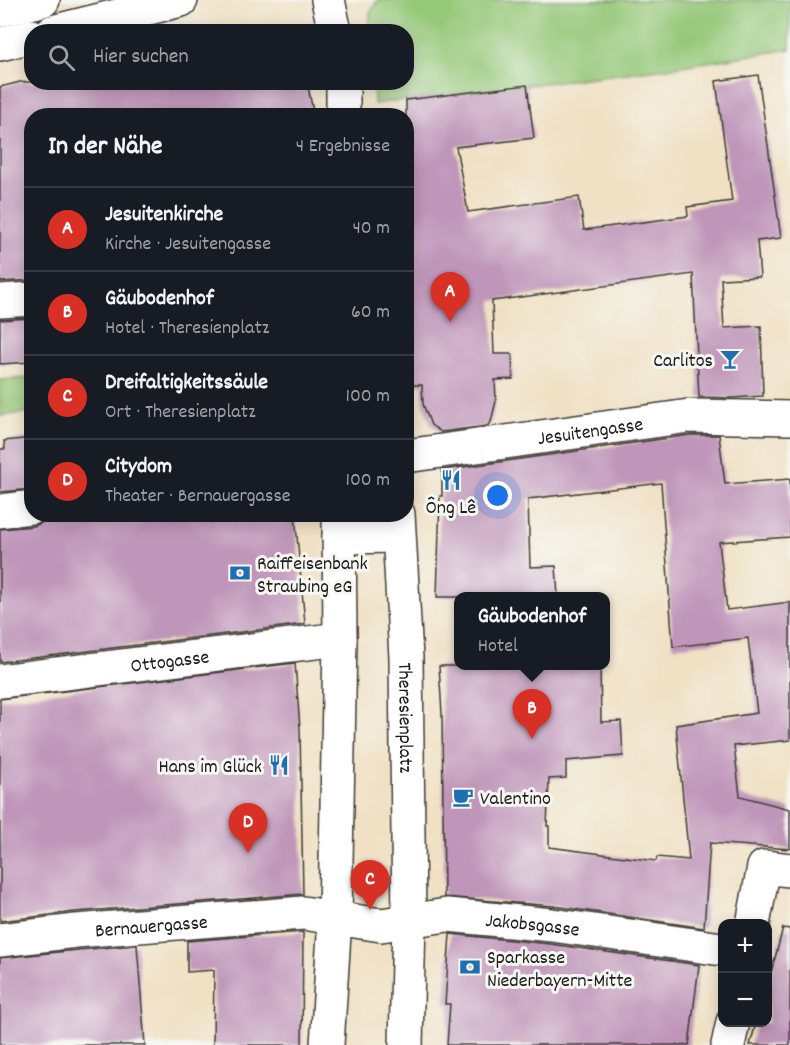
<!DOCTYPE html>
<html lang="de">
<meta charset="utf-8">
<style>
body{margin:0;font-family:Dekko,sans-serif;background:#20242c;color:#f1f3f6}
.controls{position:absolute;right:18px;bottom:18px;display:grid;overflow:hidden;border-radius:12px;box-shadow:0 3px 15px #0003}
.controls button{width:54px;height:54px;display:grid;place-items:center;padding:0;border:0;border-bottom:2px solid #363941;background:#171b24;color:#f1f3f6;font:30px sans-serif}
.you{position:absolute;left:498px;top:496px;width:21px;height:21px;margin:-15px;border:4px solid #fff;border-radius:50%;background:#1a73e8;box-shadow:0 0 0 9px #1a73e833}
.badge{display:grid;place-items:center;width:39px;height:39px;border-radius:50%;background:#d93025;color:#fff;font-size:20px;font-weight:700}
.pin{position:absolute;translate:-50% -50px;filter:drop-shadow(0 2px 3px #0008)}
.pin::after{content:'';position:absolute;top:32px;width:21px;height:18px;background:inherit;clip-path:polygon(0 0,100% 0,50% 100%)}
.popup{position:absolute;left:454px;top:592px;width:156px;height:78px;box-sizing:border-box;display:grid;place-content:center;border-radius:12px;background:#171b24;filter:drop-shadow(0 2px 4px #0005);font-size:20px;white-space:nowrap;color:#9ea1a6}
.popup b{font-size:22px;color:#f1f3f6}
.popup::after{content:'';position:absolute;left:50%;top:100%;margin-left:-12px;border:12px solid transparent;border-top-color:#171b24}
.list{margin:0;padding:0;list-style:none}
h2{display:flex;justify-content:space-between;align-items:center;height:78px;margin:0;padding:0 24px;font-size:26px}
h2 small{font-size:20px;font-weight:400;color:#9ea1a6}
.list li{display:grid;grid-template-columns:39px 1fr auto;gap:18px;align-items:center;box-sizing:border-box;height:84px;padding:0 24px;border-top:2px solid #363941}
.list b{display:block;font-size:22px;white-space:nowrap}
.list p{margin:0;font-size:20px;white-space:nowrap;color:#9ea1a6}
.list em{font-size:20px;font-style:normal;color:#9ea1a6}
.icon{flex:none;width:33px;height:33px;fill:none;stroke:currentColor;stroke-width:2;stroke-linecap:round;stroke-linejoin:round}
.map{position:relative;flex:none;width:790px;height:1045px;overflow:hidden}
.search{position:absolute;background:#171b24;box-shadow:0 3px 15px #0003;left:24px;top:24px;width:390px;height:66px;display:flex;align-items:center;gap:15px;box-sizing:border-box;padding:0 21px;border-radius:24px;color:#9ea1a6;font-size:22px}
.panel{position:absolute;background:#171b24;box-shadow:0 3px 15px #0003;left:24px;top:108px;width:390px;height:414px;border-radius:24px}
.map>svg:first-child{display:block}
.green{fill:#95c878;stroke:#58724a;stroke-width:1.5}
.building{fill:#bf96b9}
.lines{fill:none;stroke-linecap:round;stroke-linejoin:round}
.street-casing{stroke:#3c3a35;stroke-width:36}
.secondary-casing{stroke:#3c3a35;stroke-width:36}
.street{stroke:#fff;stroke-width:33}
.secondary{stroke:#fff;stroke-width:33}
.labels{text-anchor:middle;stroke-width:6;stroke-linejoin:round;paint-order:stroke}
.poi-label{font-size:20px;fill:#1c1c1c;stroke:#f6f6f2;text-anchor:start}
.street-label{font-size:20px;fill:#1c1c1c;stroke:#f6f6f2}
</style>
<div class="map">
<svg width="790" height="1045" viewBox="0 0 790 1045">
<rect width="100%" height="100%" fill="#f6f6f2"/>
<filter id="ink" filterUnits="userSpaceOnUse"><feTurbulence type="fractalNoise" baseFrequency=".0167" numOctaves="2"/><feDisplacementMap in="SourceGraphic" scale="12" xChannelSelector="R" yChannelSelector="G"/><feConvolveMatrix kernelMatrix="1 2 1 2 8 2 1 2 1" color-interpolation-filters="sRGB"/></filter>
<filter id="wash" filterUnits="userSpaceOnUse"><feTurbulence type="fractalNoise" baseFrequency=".008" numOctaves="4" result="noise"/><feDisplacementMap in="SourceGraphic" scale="24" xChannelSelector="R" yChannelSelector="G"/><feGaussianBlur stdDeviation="1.35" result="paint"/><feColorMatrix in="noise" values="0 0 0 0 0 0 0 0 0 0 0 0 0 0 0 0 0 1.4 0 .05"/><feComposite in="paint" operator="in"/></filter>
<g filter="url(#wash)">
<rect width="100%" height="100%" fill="#f0e1c4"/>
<g class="green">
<path d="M 378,0 L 790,0 L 790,49 L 675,67 L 374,104 L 373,83 L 406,82 L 406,32 L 369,32 L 370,12 Z"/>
<path d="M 31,378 L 31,412 L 0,416 L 0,380 Z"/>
</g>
<g id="blocks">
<g class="building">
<path d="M 758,75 L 781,238 L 757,241 L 760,277 L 721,279 L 724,328 L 761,326 L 763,396 L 731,398 L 699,397 L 693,274 L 492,301 L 494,354 L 512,354 L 513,379 L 495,380 L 496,401 L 491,422 L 487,426 L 441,432 L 431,425 L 423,404 L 422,385 L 406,385 L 406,290 L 411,289 L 406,266 L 406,100 L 527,85 L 534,138 L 456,147 L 468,212 L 579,197 L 584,230 L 688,216 L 687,207 L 732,201 L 716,81 Z"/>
<path d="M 20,82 L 307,82 L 314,116 L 32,116 L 32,280 L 0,282 L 0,87 Z"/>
<path d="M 32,318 L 32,362 L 0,364 L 0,320 Z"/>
<path d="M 690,435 L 719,435 L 725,484 L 790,479 L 790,537 L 719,542 L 727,610 L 790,602 L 790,740 L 734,746 L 740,796 L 790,809 L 790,849 L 710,843 L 704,928 L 554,906 L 444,897 L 442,714 L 439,666 L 600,666 L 601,722 L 621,721 L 623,756 L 566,761 L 566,778 L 549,779 L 547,826 L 549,826 L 549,847 L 656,861 L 657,857 L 689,860 L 676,725 L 757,713 L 748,638 L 673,647 L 661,483 L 528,499 L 530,567 L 556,566 L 558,597 L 437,597 L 440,496 L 442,496 L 442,470 Z"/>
<path d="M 32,438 L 32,489 L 0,492 L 0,449 L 5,449 L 4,441 Z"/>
<path d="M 81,514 L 295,514 L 305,624 L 0,662 L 0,529 L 34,526 L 43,522 L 46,519 Z"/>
<path d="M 295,663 L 300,729 L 303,894 L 74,912 L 0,921 L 0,699 Z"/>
<path d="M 783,928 L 790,929 L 790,1045 L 750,1045 L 756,1023 L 768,1023 L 768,984 Z"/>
<path d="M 303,932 L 302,1045 L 213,1045 L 214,970 L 187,972 L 187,941 Z"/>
<path d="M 450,934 L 550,944 L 699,965 L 689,1045 L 447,1045 L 450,1004 L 445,1004 Z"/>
<path d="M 137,945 L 145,1045 L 0,1045 L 0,958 L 78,950 Z"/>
</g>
</g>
</g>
<g filter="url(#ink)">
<use href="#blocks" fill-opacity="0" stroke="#3c3a35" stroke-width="1.5"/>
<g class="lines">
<g class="street-casing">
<g id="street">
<path d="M 328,0 L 335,32"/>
<path d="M 343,116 L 343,82"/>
<path d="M 0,301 L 32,299"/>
<path id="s1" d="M 406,456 L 689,416 L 790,418"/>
<path d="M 0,511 L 32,507"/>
<path id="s2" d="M 398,514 L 406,658 L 409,921 L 406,1045"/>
<path d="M 339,537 L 398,536"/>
<path id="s3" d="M 0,681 L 340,639"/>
<path d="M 753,924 L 764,867 L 790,870"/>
<path id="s4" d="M 0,940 L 76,931 L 303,913 L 381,925 L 447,915 L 552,925 L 722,949"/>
<path d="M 327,1045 L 335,918 L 340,639 L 339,514"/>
<path d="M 728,1045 L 733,1022"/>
</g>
</g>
<g class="secondary-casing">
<g id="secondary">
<path d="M 0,10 L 43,0"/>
<path d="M 52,32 L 181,0"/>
<path d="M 0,44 L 32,36"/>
</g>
</g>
<use href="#street" class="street"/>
<use href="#secondary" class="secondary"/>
</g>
</g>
<defs>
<g id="bar-bare" transform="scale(1.62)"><path d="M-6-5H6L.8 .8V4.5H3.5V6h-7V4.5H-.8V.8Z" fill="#1f6fb2" stroke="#f6f6f2" stroke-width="2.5" paint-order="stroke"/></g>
<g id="restaurant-bare" transform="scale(1.62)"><path d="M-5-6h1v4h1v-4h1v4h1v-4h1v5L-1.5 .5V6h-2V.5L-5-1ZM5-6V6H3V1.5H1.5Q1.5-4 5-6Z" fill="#1f6fb2" stroke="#f6f6f2" stroke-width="2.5" paint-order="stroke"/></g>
<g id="bank-bare" transform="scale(1.62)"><path d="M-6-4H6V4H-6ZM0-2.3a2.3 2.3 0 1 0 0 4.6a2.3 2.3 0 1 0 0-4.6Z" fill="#1f6fb2" stroke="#f6f6f2" stroke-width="2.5" paint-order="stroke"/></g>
<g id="cafe-bare" transform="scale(1.62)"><path d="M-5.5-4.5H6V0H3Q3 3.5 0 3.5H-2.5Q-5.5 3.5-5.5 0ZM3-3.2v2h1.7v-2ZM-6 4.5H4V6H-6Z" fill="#1f6fb2" stroke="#f6f6f2" stroke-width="2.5" paint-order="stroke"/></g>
</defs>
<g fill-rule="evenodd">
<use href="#bar-bare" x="730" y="359"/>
<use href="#restaurant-bare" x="451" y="480"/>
<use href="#bank-bare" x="240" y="573"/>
<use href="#restaurant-bare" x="279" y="765"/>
<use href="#cafe-bare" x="463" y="797"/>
<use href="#bank-bare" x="470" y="967"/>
</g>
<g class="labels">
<g class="poi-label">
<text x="713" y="366" text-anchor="end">Carlitos</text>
<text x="451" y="513" text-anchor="middle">Ông Lê</text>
<text x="257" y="569">Raiffeisenbank<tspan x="257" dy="23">Straubing eG</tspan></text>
<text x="262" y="772" text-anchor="end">Hans im Glück</text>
<text x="480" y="804">Valentino</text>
<text x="487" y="963">Sparkasse<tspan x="487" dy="23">Niederbayern-Mitte</tspan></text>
</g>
<g class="street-label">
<text dy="7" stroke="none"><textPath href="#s1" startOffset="186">Jesuitengasse</textPath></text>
<text dy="7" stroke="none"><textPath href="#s3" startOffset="171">Ottogasse</textPath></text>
<text dy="7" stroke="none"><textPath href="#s2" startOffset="204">Theresienplatz</textPath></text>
<text dy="7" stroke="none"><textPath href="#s4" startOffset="536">Jakobsgasse</textPath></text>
<text dy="7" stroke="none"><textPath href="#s4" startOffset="152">Bernauergasse</textPath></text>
</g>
</g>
</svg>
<div class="controls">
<button>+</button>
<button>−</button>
</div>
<div class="you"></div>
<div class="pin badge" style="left:450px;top:322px">A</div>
<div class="pin badge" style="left:532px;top:739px">B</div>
<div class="popup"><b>Gäubodenhof</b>Hotel</div>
<div class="pin badge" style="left:370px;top:910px">C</div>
<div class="pin badge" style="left:248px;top:853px">D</div>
<div class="search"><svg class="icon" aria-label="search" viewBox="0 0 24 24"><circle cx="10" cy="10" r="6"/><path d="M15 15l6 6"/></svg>Hier suchen</div>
<section class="panel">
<h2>In der Nähe<small>4 Ergebnisse</small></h2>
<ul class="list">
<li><span class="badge">A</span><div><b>Jesuitenkirche</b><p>Kirche · Jesuitengasse</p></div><em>40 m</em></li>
<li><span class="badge">B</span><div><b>Gäubodenhof</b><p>Hotel · Theresienplatz</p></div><em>60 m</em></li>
<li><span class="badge">C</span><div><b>Dreifaltigkeitssäule</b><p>Ort · Theresienplatz</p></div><em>100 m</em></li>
<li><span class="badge">D</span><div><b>Citydom</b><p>Theater · Bernauergasse</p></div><em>100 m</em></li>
</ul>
</section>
</div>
